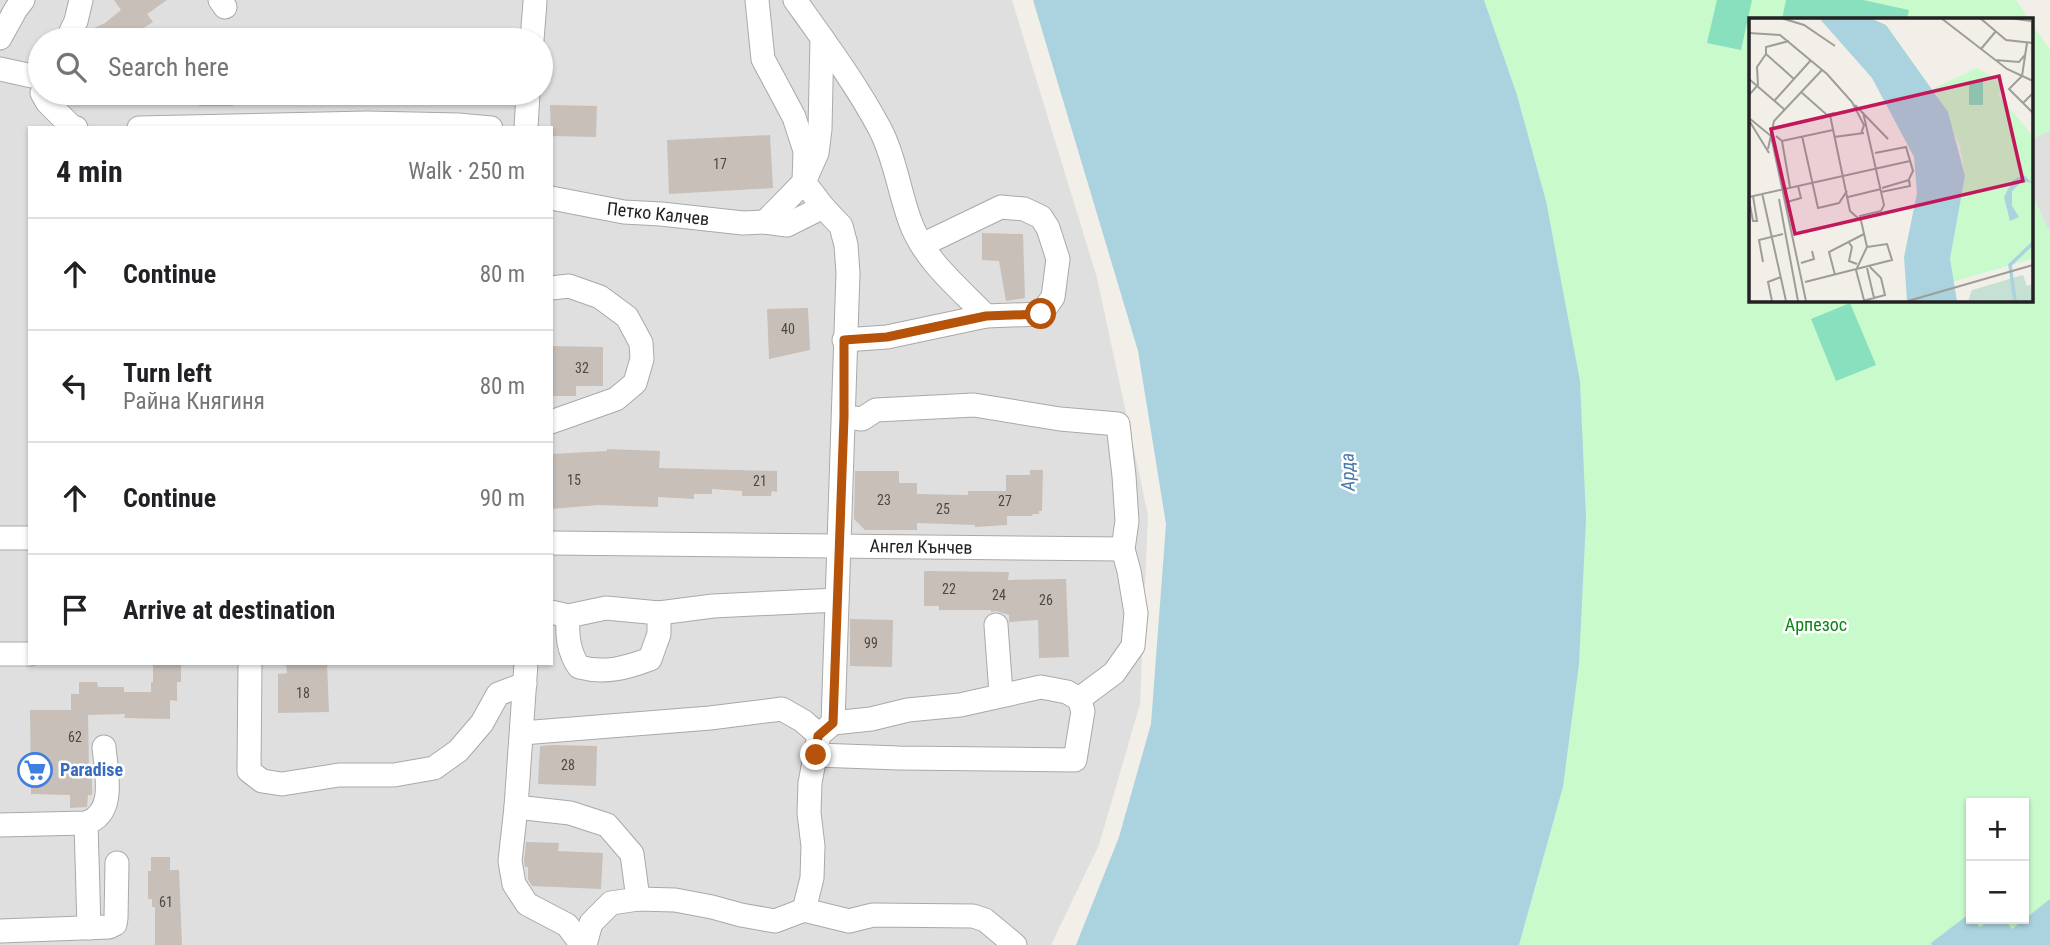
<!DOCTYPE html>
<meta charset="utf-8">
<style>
body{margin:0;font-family:"Roboto Condensed",sans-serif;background:#f2f2f2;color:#202124}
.controls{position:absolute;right:21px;bottom:21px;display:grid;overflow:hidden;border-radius:0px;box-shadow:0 2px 5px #0004}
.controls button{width:63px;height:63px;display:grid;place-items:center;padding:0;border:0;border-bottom:2px solid #e0e0e0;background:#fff;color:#202124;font:35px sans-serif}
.stop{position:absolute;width:21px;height:21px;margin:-16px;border:5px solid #b45309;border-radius:50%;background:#fff}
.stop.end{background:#b45309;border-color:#fff;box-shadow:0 2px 7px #0008}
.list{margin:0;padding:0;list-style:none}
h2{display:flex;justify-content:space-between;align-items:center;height:91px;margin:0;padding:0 28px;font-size:30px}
h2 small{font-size:23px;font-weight:400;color:#757577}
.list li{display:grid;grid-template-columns:46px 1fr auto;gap:21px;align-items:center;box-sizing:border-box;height:112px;padding:0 28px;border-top:2px solid #e0e0e0}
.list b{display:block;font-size:26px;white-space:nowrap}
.list p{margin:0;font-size:23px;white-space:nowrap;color:#757577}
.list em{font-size:23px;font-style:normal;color:#757577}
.icon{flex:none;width:38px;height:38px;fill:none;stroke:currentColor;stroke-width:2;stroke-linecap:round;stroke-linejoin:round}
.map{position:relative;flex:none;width:2050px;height:945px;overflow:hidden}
.search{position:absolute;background:#fff;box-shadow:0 2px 5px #0004;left:28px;top:28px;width:525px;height:77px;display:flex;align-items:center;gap:18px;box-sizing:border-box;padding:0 24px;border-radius:38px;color:#757577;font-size:26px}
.panel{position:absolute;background:#fff;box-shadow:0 2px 5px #0004;left:28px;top:126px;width:525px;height:539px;border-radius:0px}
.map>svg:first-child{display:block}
.residential{fill:#e0dfdf;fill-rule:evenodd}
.park{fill:#c8facc;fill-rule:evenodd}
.pitch{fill:#88e0be}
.water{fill:#aad3df}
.building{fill:#c7bfb8}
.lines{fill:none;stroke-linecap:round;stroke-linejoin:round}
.minor-casing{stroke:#a9a9a9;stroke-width:25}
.minor{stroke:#fff;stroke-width:23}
.route{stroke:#b45309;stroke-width:9}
.labels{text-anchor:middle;stroke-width:5;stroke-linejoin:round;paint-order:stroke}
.number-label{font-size:14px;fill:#4b4948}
.street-label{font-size:18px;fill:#222;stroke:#fff}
.park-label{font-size:18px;fill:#0c8416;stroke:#fff}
.shop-label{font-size:18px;font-weight:bold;fill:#366cbe;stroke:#fff;text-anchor:start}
.water-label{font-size:19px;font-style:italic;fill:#4a7aab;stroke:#fff}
.inset-river{fill:none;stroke:#aad3df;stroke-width:3.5}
.inset-road{fill:none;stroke:#9f9d99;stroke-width:2}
.view{fill:#c2185b;fill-opacity:0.15;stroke:#c2185b;stroke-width:3.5}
.inset-edge{fill:none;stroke:#222;stroke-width:3.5}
</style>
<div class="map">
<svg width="2050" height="945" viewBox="0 0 2050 945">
<rect width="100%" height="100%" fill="#f2efe9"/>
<g class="residential">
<path d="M 0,0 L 1012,0 L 1097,278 L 1148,515 L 1140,704 L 1099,845 L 1051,945 L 0,945 ZM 40,40 L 541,40 L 541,93 L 40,93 ZM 30,128 L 551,128 L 551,663 L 30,663 Z"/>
<path d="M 2050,130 L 2050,233 L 2031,192 L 2031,140 Z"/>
</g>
<g class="park">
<path d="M 1484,0 L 2016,0 L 2029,19 L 1751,19 L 1751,299 L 2031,299 L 2031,192 L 2050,233 L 2050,945 L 1519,945 L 1563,787 L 1546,201 L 1517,95 ZM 1971,803 L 2024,803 L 2024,919 L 1971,919 Z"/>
<path d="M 2031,22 L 2050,50 L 2050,130 L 2031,140 Z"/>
</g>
<g class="pitch">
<path d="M 1717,0 L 1752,0 L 1741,50 L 1707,43 Z"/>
<path d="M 1786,0 L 1863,0 L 1909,10 L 1907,19 L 1782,19 Z"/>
<path d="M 1850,303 L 1876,365 L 1836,381 L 1811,319 Z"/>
</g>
<g class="water">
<path d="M 1033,0 L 1484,0 L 1517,95 L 1546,201 L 1580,381 L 1586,519 L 1579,664 L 1563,787 L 1519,945 L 1076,945 L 1119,837 L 1151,724 L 1166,524 L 1138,351 Z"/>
<path d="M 2050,899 L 2050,945 L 1932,945 L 1931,943 L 1969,914 L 1980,927 L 1992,919 L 2004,919 L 2012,929 Z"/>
</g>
<g class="building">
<path d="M 114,0 L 167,0 L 147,14 L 153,22 L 142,29 L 150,40 L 85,40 L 92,29 L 105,23 L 121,10 Z"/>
<rect x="199" y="93" width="34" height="13"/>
<path d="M 550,105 L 597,106 L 596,137 L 551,136 Z"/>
<path d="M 770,135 L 773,188 L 669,194 L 667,140 Z"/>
<path d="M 982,233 L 1023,234 L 1025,298 L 1006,301 L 999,261 L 982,260 Z"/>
<path d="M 808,308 L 810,350 L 769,359 L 767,309 Z"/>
<path d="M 551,346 L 603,347 L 603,386 L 576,386 L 576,396 L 551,396 Z"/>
<path d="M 607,449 L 660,451 L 659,468 L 777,471 L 777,492 L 772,491 L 771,496 L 742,496 L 742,491 L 712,489 L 712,494 L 694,494 L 694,499 L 658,497 L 658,507 L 598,505 L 551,509 L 551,454 L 607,451 Z"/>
<path d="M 1030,470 L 1043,470 L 1042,511 L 1039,511 L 1039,514 L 1033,514 L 1032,516 L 1007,516 L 1007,525 L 975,527 L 975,525 L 917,523 L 917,530 L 865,530 L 854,519 L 855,471 L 899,471 L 899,483 L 917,483 L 917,494 L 968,495 L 968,491 L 1006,491 L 1006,475 L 1030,475 Z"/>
<path d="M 924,571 L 1009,572 L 1008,580 L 1066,579 L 1069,657 L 1039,658 L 1038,620 L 1009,622 L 1009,615 L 996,611 L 991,612 L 991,610 L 939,610 L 939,606 L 924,606 Z"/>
<path d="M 850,619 L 893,620 L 892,667 L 850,666 Z"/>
<path d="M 153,663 L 181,663 L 181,682 L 177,682 L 177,701 L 170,700 L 170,719 L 124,718 L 125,714 L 88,715 L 89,767 L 92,767 L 92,795 L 88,795 L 87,807 L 70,808 L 70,795 L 31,794 L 30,710 L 71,710 L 71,694 L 79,694 L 79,682 L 97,682 L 98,687 L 124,687 L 124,692 L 151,692 L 151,682 L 153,682 Z"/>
<path d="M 286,663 L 327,663 L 329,712 L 278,713 L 278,674 L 287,673 Z"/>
<path d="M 553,745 L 597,746 L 596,786 L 538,784 L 540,746 Z"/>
<path d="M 526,842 L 559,843 L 558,851 L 603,853 L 601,889 L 532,886 L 528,879 L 528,867 L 525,867 L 524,861 Z"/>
<path d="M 151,857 L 170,857 L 170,870 L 179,870 L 182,945 L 155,945 L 155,907 L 152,907 L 152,899 L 148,899 L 148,871 L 151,871 Z"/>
</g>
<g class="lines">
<g class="minor-casing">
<g id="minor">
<path d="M 220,0 L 225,7"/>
<path d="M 757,0 L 763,59 L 794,117 L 805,151 L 804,182 L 765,222"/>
<path d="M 795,0 C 825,42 856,84 880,129 C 895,158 899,191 910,221 C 923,259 959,288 986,316"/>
<path d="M 0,38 L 16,9 L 23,0"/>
<path d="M 67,40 L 76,21 L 81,0"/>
<path d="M 532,40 L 535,2"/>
<path d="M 0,69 L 32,76 L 40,71"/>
<path d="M 42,93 L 47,102 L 72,127 L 76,128"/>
<path d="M 139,128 L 367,123 L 458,125 L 491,128"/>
<path d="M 526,128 L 528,93"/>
<path d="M 551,198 L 624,212 L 661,214 L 743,223 L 765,222 L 787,225 L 823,207"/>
<path d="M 551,288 L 569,286 L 600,297 L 627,317 L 641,343 L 642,359 L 635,383 L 616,399 L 551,422"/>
<path d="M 844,340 L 887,337 L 986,316 L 1041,314 L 1053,297 L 1058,259 L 1048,228 L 1041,217 L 1024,209 L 1001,207 L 922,245"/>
<path d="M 844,417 L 862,419 L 876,410 L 974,405 L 1060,419 L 1118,424 L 1124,476 L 1127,521 L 1123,549 L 1129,571 L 1136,613 L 1133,646 L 1114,673 L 1079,699"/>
<path d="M 0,538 L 30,538"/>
<path d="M 551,543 L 1123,549"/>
<path d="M 551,612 L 568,616 L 606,608 L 659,613 L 713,606 L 837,600"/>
<path d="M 568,616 C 567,635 568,651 579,667 C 605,674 626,668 650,659 L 659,634 L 659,613"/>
<path d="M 996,625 L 1001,694"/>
<path d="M 0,654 L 30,654"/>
<path d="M 250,663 L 249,771 L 262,781 L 282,784 L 339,775 L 394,775 L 434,768 L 458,751 L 482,723 L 498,694 L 525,684"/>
<path d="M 526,663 L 516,807 L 510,861 L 514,884 L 527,904 L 567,925 L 582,945"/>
<path d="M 522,733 L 710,718 L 782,709 L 803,721 L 819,735"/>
<path d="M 816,755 L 899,758 L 1075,760 L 1083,711 L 1079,699 L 1067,692 L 1041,687 L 960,705 L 908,710 L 871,719 L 833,723"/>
<path d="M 516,807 L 570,813 L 607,825 L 632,854 L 638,899"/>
<path d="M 86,823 L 89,928"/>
<path d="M 0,825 L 86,823 C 117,813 106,772 104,747"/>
<path d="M 804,910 L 812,878 L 813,846 L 809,813 L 810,783 L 819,735 L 833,723 L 848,273 L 846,245 L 841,226 L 823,207 L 804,182 L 817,153 L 820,129 L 822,38"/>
<path d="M 0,931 L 109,927 L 115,924 L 116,918 L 117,863"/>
<path d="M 585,945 L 591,923 L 611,903 L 638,899 L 675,900 L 712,907 L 741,915 L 775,921 L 804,910 L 849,921 L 873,915 L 973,916 L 985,920 L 1015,945"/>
</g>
</g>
<use href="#minor" class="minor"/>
</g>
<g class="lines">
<path class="route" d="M 816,755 L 818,736 L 833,723 L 844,417 L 844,340 L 887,337 L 986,316 L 1041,314"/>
</g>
<defs>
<g id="supermarket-ring" transform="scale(1.75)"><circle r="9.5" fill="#fff" stroke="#3f7fe0" stroke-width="1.5"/><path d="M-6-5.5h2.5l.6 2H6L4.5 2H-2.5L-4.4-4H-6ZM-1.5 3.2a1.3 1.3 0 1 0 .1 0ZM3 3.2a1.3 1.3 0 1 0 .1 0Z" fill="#3f7fe0"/></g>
</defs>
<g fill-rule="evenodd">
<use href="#supermarket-ring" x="35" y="770"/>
</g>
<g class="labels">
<g class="number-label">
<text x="720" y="169">17</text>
<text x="788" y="334">40</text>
<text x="582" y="373">32</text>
<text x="574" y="485">15</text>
<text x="760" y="486">21</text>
<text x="884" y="505">23</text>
<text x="1005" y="506">27</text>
<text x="943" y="514">25</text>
<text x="949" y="594">22</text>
<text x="999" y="600">24</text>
<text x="1046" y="605">26</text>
<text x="871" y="648">99</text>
<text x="303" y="698">18</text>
<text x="75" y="742">62</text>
<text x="568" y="770">28</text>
<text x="166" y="907">61</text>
</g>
<g class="street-label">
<text transform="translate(658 214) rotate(6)" y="6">Петко Калчев</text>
<text transform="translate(921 547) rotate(1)" y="6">Ангел Кънчев</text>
</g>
<g class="park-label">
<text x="1816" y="631">Арпезос</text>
</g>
<g class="shop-label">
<text x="60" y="776">Paradise</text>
</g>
<g class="water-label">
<text transform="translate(1347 472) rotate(-92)" y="7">Арда</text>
</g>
</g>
<g transform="translate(1749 18)">
<rect width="284" height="284" fill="#f2efe9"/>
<path d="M 274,257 L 278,268 L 283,266 L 283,283 L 219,283 L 223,272 Z" fill="#c6e0d4"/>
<path d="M 228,50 L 252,64 L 255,71 L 249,76 L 283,117 L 283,241 L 203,264 L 201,241 L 216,158 L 211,128 L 185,70 Z" fill="#c8facc"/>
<path d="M 220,63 L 234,63 L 234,87 L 220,87 Z" fill="#88e0be"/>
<path d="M 70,0 L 121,0 L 137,7 L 199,94 L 216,158 L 201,241 L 208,283 L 158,283 L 155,239 L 168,175 L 165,139 L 123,60 ZM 275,157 L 283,165 L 273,163 L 263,173 L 263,188 L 270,199 L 261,203 L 255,179 L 264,162 Z" fill="#aad3df"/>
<path class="inset-river" d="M 266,283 L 261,247 L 284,225"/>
<path class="inset-road" d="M 32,0 L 55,7 L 86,28M 192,0 L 258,51 L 284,63M 231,0 L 257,22 L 284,25M 260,0 L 282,3M 0,15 L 31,17 L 78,56 L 103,84 L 115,107 L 112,116M 40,23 L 17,29 L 17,36 L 45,61M 232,31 L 247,13M 246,42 L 270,44 L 276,37M 0,61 L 36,92M 52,74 L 78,97 L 85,95M 284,75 L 274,85 L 284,95M 0,77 L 9,67 L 8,49 L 17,36M 26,82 L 62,42M 274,85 L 260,71 L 273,58 L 278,25M 106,87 L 139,121M 114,94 L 135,187 L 132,193 L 111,198 L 118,229 L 107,252 L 115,282M 81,97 L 101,193 L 110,201M 0,100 L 22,118 L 57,283M 1,104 L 20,135M 27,118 L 33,123 L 84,112M 53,118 L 69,190 L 90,185 L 98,173M 85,119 L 115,115M 33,123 L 41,169M 19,131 L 25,103 L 73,52M 126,135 L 157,129 L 164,153 L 160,161M 132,174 L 161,168 L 160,162 L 133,170M 13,175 L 37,283M 0,179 L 161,143M 99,179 L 132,171M 30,181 L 49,283M 0,182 L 4,203 L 8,203 L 4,178M 38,184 L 52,180 L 49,168M 99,223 L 103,229 L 100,243 L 108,246M 14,244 L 10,222 L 34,216M 52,245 L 65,241 L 63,233M 118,250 L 125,280M 86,257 L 80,234 L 115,216M 56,264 L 143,242 L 138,226 L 118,229M 23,283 L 19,264 L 32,259M 114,283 L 136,277 L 132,260 L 121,249M 159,283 L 284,247"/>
<path class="view" d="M 250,58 L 274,163 L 46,216 L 22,111 Z"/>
<rect width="284" height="284" class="inset-edge"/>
</g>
</svg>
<div class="controls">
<button>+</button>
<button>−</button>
</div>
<div class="stop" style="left:1041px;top:314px"></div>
<div class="stop end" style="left:816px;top:755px"></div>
<div class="search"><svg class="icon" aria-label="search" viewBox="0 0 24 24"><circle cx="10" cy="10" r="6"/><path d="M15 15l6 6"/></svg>Search here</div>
<section class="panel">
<h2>4 min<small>Walk · 250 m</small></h2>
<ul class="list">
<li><svg class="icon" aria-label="ahead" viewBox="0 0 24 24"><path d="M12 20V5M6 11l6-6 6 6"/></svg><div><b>Continue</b></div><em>80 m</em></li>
<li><svg class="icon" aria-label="left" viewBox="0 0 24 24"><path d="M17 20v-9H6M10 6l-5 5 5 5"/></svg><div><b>Turn left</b><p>Райна Княгиня</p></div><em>80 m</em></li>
<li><svg class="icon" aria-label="ahead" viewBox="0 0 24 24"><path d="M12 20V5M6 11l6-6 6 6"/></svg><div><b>Continue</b></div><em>90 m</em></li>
<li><svg class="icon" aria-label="arrive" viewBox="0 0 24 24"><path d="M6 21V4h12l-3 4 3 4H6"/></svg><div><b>Arrive at destination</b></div></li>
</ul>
</section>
</div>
